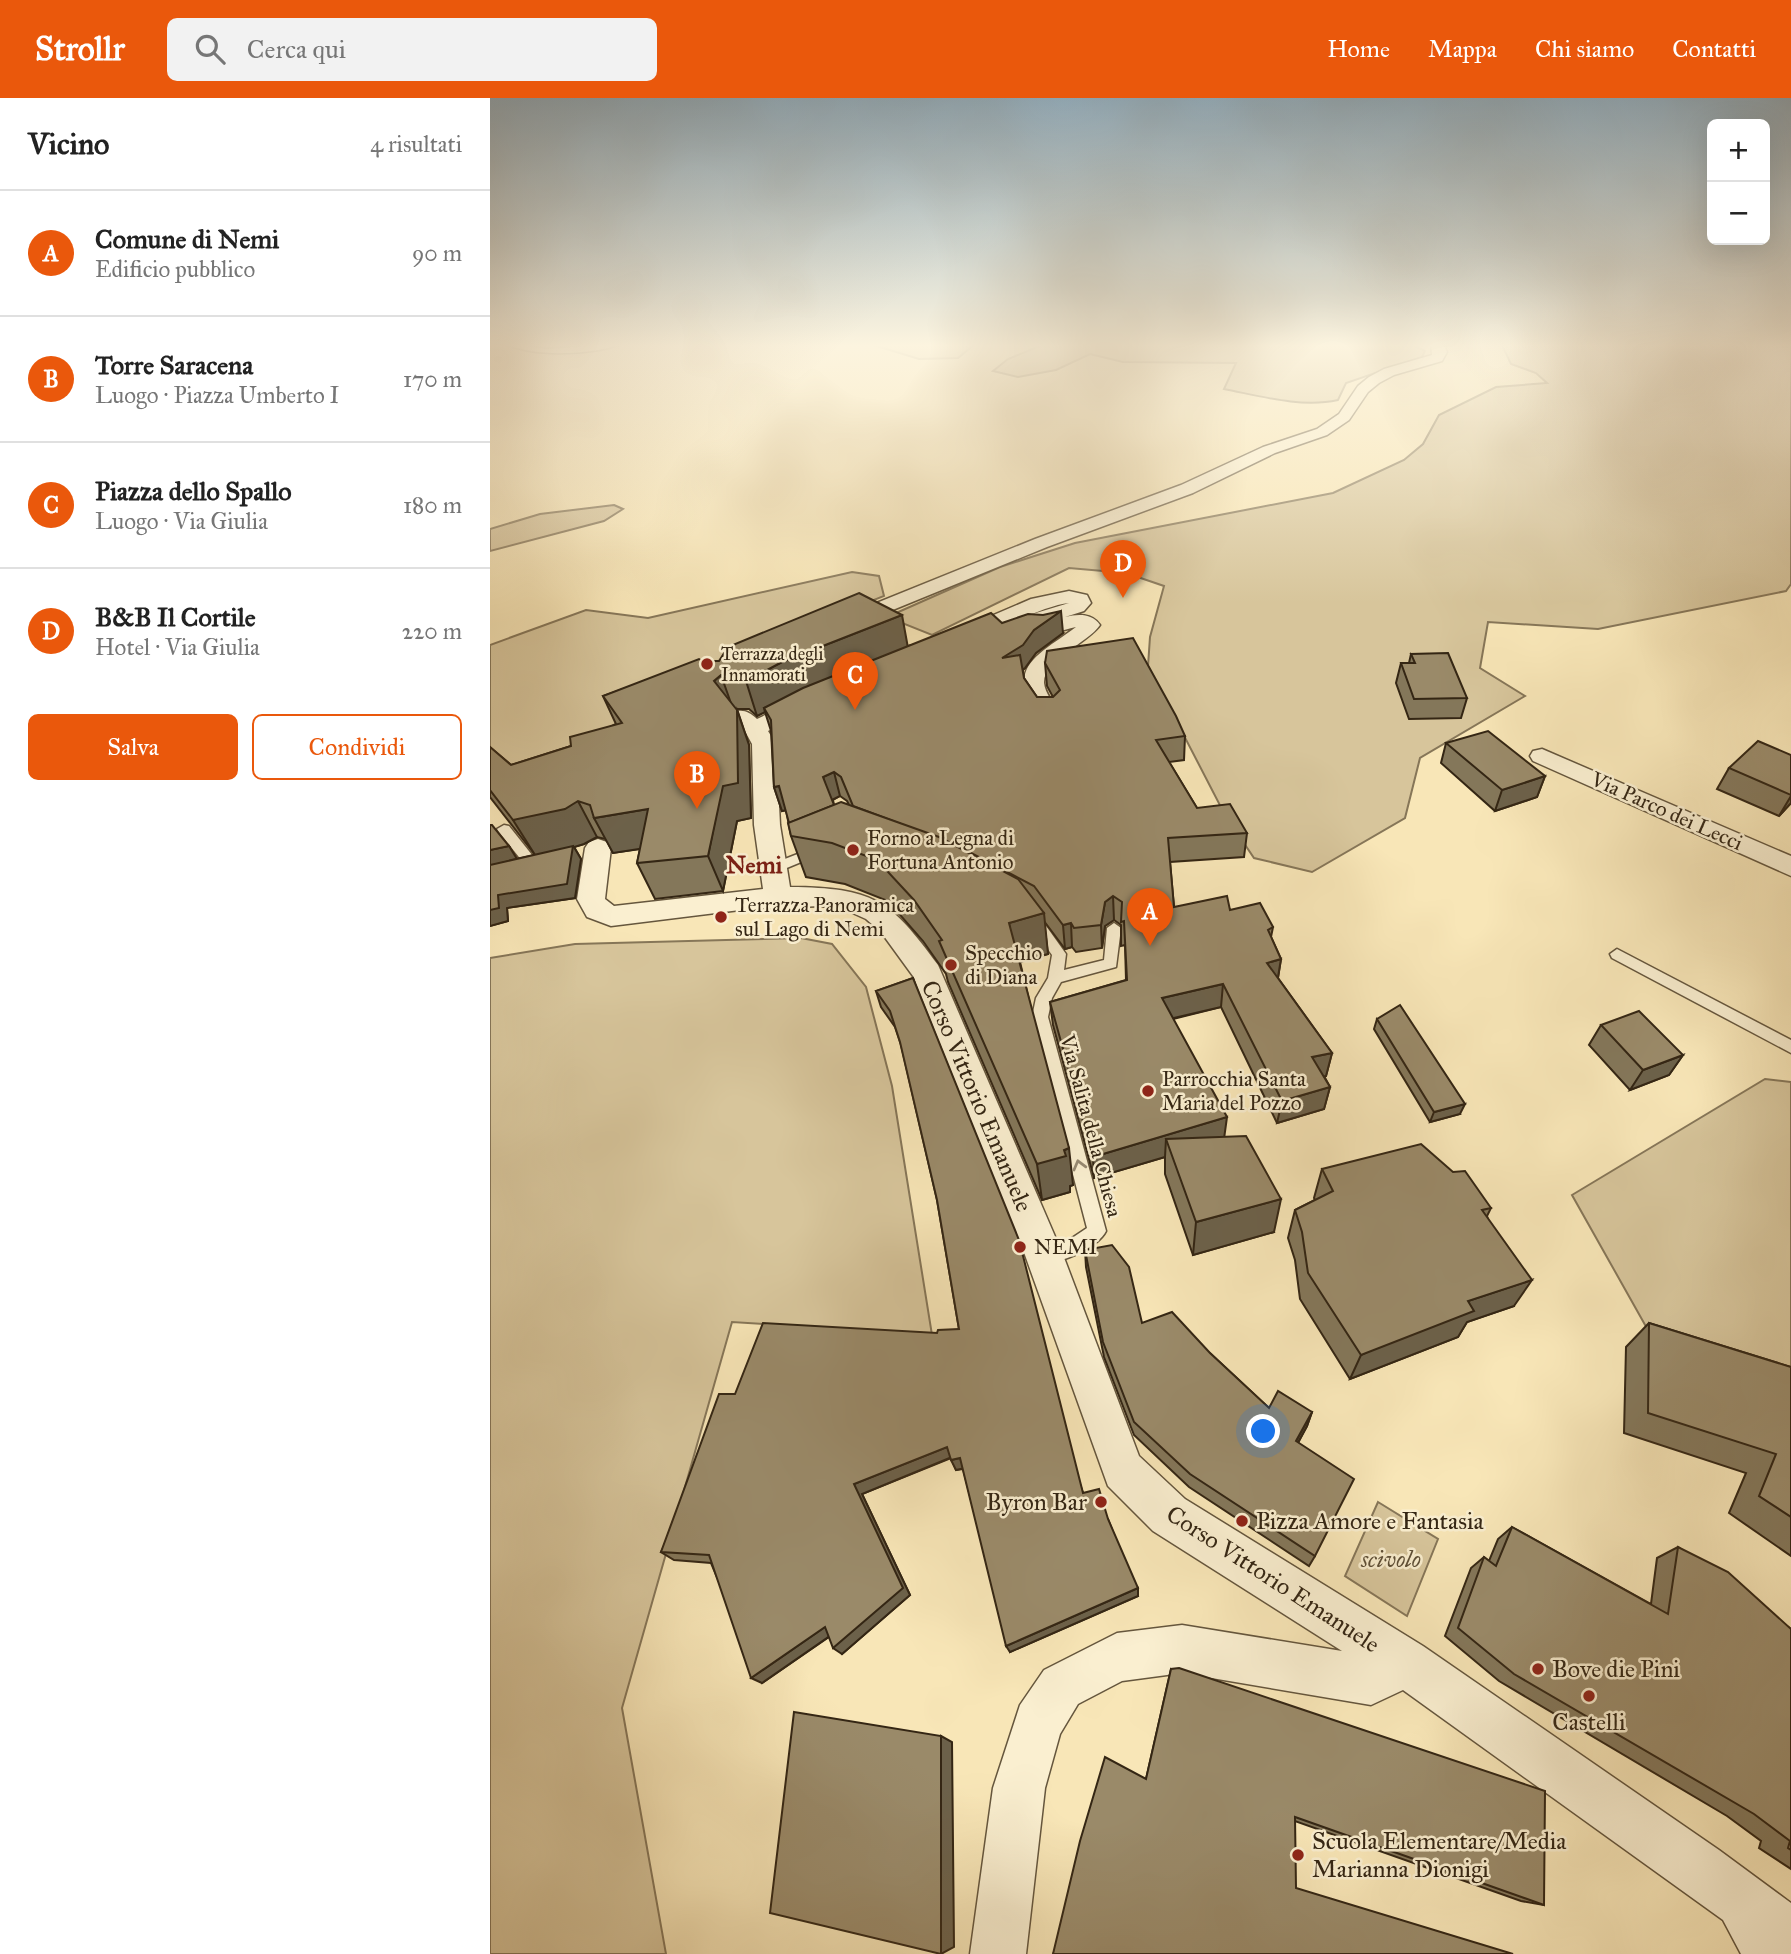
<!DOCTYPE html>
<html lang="it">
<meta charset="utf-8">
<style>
body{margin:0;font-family:"IM FELL Great Primer",serif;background:#f2f2f2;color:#222}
.controls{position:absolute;right:21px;top:21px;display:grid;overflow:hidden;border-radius:10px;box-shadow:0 7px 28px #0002}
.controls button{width:63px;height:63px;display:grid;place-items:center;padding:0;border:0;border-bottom:2px solid #e0e0e0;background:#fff;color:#222;font:35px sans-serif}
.you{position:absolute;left:774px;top:1334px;width:24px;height:24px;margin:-18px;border:5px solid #fff;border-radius:50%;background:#1a73e8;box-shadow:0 0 0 10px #1a73e833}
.badge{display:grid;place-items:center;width:46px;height:46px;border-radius:50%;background:#ea580c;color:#fff;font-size:23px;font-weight:700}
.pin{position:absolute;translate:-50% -58px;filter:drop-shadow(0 2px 4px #0008)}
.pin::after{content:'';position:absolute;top:37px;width:24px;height:21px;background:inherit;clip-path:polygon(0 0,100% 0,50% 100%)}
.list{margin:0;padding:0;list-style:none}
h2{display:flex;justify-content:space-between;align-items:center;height:91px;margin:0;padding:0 28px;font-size:30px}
h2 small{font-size:23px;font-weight:400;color:#767676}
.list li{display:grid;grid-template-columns:46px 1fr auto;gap:21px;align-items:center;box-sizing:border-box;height:126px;padding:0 28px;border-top:2px solid #e0e0e0}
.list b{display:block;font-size:26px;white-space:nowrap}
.list p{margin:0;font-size:23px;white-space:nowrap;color:#767676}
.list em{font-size:23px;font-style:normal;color:#767676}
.actions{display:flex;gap:14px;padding:21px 28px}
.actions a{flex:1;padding:16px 0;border:2px solid #ea580c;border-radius:10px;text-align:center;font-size:24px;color:#ea580c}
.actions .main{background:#ea580c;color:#fff}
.icon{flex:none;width:38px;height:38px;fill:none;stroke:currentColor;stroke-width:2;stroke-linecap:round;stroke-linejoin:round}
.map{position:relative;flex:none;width:1301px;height:1856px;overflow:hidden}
header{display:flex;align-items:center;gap:42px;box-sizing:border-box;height:98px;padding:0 35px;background:#ea580c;color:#fff}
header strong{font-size:33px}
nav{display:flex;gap:38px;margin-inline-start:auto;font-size:24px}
.search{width:490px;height:63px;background:#f2f2f2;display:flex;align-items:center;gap:18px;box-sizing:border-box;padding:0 24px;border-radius:10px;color:#767676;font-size:26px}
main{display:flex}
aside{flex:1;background:#fff}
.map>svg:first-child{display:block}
.green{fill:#d7c59b;stroke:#867658;stroke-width:2}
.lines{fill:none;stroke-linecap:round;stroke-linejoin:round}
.lane-casing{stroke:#65563d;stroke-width:3}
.street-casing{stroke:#65563d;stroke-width:3}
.lane{fill:#faefd0;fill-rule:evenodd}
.street{fill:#faefd0;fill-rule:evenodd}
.wall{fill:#84775a;stroke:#342614;stroke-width:2;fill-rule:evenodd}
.shaded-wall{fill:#6c614a;stroke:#342614;stroke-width:2}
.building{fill:#9a8a69;stroke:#342614;stroke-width:2}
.oneway{stroke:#978a72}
.poi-dot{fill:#8f2418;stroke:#faefd0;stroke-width:2.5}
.labels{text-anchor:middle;stroke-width:5;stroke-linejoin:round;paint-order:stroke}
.far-poi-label{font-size:18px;fill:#342614;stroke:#faefd0;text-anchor:start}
.street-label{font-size:21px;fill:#342614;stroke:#faefd0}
.poi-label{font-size:21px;fill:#342614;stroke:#faefd0;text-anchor:start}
.quarter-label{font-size:24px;font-weight:bold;fill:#7a1f14;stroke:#faefd0}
.near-street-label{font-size:24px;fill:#342614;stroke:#faefd0}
.near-poi-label{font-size:24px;fill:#342614;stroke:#faefd0;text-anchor:start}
.near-park-label{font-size:24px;font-style:italic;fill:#5d4e36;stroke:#faefd0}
</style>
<header>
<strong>Strollr</strong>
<div class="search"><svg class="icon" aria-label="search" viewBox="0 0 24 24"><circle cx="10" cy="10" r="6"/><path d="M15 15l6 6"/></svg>Cerca qui</div>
<nav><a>Home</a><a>Mappa</a><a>Chi siamo</a><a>Contatti</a></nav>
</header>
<main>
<aside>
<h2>Vicino<small>4 risultati</small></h2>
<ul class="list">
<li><span class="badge">A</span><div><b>Comune di Nemi</b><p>Edificio pubblico</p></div><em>90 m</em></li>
<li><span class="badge">B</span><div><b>Torre Saracena</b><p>Luogo · Piazza Umberto I</p></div><em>170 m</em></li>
<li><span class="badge">C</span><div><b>Piazza dello Spallo</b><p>Luogo · Via Giulia</p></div><em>180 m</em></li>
<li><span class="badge">D</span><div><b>B&amp;B Il Cortile</b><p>Hotel · Via Giulia</p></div><em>220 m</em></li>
</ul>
<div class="actions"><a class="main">Salva</a><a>Condividi</a></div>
</aside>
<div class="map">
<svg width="1301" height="1856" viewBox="0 0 1301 1856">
<rect width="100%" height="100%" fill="#f8e6b7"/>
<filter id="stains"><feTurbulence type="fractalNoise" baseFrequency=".00286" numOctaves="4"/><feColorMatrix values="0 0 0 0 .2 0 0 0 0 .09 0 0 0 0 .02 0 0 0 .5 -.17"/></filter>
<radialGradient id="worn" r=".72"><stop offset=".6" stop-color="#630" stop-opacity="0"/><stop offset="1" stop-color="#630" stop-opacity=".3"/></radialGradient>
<g class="green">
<path d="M 377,245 L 486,245 L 468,260 L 429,261 Z"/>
<path d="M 557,245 L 919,245 L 935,253 L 932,259 L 856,285 L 848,302 C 811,310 770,298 734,291 L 746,265 L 633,264 L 600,256 L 566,272 L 528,279 L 503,273 L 518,261 Z"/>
<path d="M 1011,245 L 1301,245 L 1301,486 L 1296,493 L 1108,531 L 998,524 L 990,570 L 1035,598 L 930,660 L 915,720 L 822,774 L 764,760 L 735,717 L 658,568 L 660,539 L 674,488 L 636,475 L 579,470 L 442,537 L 397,519 L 510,469 L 585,445 L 843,395 L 914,362 L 933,346 L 949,317 L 1006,289 L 1057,285 L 1046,275 L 1021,266 Z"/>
<path d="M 124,407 L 133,411 L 114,423 L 0,453 L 0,431 L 50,416 Z"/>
<path d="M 362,474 L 389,478 L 394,498 L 236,561 L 205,602 L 0,692 L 0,547 L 96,512 L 158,520 Z"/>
<path d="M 311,840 L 342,846 L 376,889 L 402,988 L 442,1237 L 242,1224 L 132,1610 L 176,1856 L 0,1856 L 0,860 L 85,846 Z"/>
<path d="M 1275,981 L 1301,984 L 1301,1338 L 1163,1241 L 1082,1097 Z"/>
<path d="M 888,1404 L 948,1441 L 917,1518 L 855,1478 Z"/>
</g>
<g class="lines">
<g class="lane-casing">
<g id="lane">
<path d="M 15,245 L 57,251 L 133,245 C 107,257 40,260 15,245 Z"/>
<path d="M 14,727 L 19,728 L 46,762 L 48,765 L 46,768 L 36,768 L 9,734 L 7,731 Z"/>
<path d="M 328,748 L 335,752 L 333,755 L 287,774 L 282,776 L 275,771 L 277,768 Z"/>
<path d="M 544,817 L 549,818 L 576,856 L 574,872 L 614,862 L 617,830 L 624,825 L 631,830 L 626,869 L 571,884 L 562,900 L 558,919 L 616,1133 C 608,1150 565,1170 547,1163 L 545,1157 L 547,1151 L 579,1142 L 597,1130 L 542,919 L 546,900 L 558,880 L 562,857 L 537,822 Z"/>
<path d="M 1127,851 L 1301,942 L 1301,955 L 1122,860 L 1120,856 Z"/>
</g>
</g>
<g class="street-casing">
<g id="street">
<path d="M 941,245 L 953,245 L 957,254 L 952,263 L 904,277 L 889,285 L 878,294 L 859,322 L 837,337 L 785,355 L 703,395 L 557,449 L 361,529 L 347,529 L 344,525 L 347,521 L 545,441 L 691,387 L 773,349 L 827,331 L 849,316 L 868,288 L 879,279 L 894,271 L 942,257 Z"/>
<path d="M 579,493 L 597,497 L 601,505 L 594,513 L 575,519 C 588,516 602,515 610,527 C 598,545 553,562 554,585 C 555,595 564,606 569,615 L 565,620 L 549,620 C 514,569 547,558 586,529 C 567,533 541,546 527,527 L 536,518 L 579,505 C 548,508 481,547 464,542 L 461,538 L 464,534 L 541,501 Z"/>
<path d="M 317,597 L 325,599 L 328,604 L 325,609 L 278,633 L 286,646 L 290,727 L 300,789 C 383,790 400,801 448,867 L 573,1157 L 649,1358 L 695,1401 L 933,1548 L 1229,1752 L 1301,1805 L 1301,1856 L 1251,1856 L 1233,1822 L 913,1592 L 881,1607 L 692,1575 L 632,1583 L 588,1606 L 570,1636 L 555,1690 L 536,1856 L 480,1856 L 503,1690 L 530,1607 L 554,1572 L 627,1535 L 692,1527 L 852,1553 L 663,1433 L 618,1388 L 535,1157 L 423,878 L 391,834 L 376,821 L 356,812 L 331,808 L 258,811 L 121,828 L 97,819 L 87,801 L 95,750 L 99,744 L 108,741 L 117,744 L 121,750 L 115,801 L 124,808 L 273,791 L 264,727 L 262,646 L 256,635 L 239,619 L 243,614 C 254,611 259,614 267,621 Z"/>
<path d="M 1052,651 L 1301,758 L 1301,778 L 1043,663 L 1040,658 L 1043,653 Z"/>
</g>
</g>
<use href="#lane" class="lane"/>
<use href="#street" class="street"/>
</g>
<g class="wall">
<path d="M 512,525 L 573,535 L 546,555 L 535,570 L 533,572 L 534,580 L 547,599 L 563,599 L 557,588 L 555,565 L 695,638 L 694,662 L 679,664 L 707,710 L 757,735 L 754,759 L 680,764 L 684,809 L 740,812 L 783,829 L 781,839 L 791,861 L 788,880 L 842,955 L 836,978 L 834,978 L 840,989 L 834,1011 L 787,1025 L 731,909 L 683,921 L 734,1039 L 784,1134 L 703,1157 L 675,1076 L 675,1059 L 604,1080 L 563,927 L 560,904 L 636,882 L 635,847 L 631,848 L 631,827 L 624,822 L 615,828 L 612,850 L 586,854 L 582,849 L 575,851 L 554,823 L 558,856 L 530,864 L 583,1087 L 580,1088 L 580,1094 L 552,1102 L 458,884 L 456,876 L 433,843 L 398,803 L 355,786 L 316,779 L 301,738 L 296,712 L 292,713 L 284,689 L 281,633 L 275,614 L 267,618 L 259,611 L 247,611 L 259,647 L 261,720 L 247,723 L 233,793 L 165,801 L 147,765 L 150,751 L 123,755 L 116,741 L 107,739 L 94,746 L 84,749 L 91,761 L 85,800 L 17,810 L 18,823 L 0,828 L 19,748 L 27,761 L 45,757 L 0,699 L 0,649 L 21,667 L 81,648 L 126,626 L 113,598 L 212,563 L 229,563 L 418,548 ZM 350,698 L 357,703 L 359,707 L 344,707 L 343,702 Z"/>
<path d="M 921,556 L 977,600 L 971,620 L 919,621 L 906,585 L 911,565 L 919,565 Z"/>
<path d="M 956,645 L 1055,678 L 1047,699 L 1005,713 L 951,665 Z"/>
<path d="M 1301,657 L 1301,705 L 1289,718 L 1227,691 L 1239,670 Z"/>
<path d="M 423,880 L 593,1395 L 618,1421 L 648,1498 L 520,1554 L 473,1371 L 466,1372 L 461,1360 L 372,1396 L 420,1497 L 352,1556 L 339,1539 L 272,1585 L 221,1465 L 184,1462 L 171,1454 L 245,1296 L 447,1235 L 469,1231 L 447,1102 L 411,947 L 405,929 L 391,909 L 386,893 Z"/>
<path d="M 887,921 L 970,1016 L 940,1024 L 884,931 Z"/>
<path d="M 1111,927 L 1193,957 L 1179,977 L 1140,992 L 1099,947 Z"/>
<path d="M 832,1071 L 1001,1110 L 997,1118 L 1024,1208 L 977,1224 L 968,1239 L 860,1281 L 810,1201 L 805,1162 L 798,1140 L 805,1112 L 825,1102 L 824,1100 Z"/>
<path d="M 595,1152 L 652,1225 L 720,1255 L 779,1310 L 822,1314 L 817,1328 L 808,1345 L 825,1458 L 819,1468 L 699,1389 L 644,1337 L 614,1259 L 596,1169 Z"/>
<path d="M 1159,1225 L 1301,1269 L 1301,1458 L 1239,1415 L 1256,1375 L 1134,1335 L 1136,1249 Z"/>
<path d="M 1022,1429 L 1161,1506 L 1167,1460 L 1188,1449 L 1301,1531 L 1301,1771 L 1269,1750 L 1271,1743 L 1237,1718 L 1009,1583 L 955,1538 L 981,1470 L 994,1459 L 999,1463 L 1008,1441 Z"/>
<path d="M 681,1571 L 1054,1807 L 1031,1803 L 805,1723 L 563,1856 L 656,1681 Z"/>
</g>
<g class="shaded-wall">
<path d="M 571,513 L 573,535 L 546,555 L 535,570 L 514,583 L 512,560 L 544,532 Z"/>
<path d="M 412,517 L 418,550 L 274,610 L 275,614 L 267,618 L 256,583 L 292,564 Z"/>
<path d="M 231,577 L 243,611 L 224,583 Z"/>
<path d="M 247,612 L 259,647 L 261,720 L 247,723 L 233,793 L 218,758 Z"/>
<path d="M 344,674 L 350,698 L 340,703 L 333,679 Z"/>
<path d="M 1055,678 L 1047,699 L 1005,713 L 1012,692 Z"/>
<path d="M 289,688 L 297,712 L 292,713 L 284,689 Z"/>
<path d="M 1301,698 L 1301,705 L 1289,718 Z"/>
<path d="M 88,703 L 107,739 L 94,746 L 84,749 L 91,761 L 85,800 L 17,810 L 18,823 L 0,828 L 0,812 L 8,797 L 45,757 L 23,722 Z"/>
<path d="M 158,711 L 175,747 L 123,755 L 104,720 Z"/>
<path d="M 19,748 L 27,761 L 0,768 L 0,752 Z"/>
<path d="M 623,798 L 624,822 L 615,828 L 612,850 L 611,827 L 615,804 Z"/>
<path d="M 554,815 L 558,856 L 525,865 L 519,825 Z"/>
<path d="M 581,825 L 582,849 L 575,851 L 573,827 Z"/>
<path d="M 791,861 L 787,885 L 777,865 Z"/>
<path d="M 733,886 L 731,909 L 671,923 L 672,900 Z"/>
<path d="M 842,955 L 836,978 L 817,982 L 822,959 Z"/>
<path d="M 1193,957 L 1179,977 L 1140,992 L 1153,972 Z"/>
<path d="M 840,989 L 834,1011 L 787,1025 L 792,1003 Z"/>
<path d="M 975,1006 L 970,1016 L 940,1024 L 944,1014 Z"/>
<path d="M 737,1019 L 734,1041 L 676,1041 L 675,1059 L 604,1080 L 603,1059 Z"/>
<path d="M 579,1050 L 583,1087 L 580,1088 L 580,1094 L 552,1102 L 547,1066 Z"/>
<path d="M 791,1101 L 784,1134 L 703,1157 L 706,1124 Z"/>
<path d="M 1042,1182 L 1024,1208 L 977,1224 L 968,1239 L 860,1281 L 871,1257 L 978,1203 Z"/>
<path d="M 822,1314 L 817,1328 L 801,1357 L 806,1343 Z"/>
<path d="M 457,1349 L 462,1359 L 372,1396 L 420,1497 L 352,1556 L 343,1550 L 364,1386 Z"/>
<path d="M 470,1360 L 475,1370 L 466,1372 L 461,1362 Z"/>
<path d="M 648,1490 L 648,1498 L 520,1554 L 516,1548 Z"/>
<path d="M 335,1529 L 344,1535 L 272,1585 L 261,1580 Z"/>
<path d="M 451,1638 L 462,1644 L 464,1849 L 451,1856 Z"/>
</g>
<g class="building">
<path d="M 369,495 L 412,517 L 292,564 L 256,583 L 247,577 L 231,577 L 224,583 L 247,612 L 248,685 L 233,688 L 218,758 L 147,765 L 158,711 L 104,720 L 100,707 L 88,703 L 75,711 L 23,722 L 0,692 L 0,649 L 21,667 L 81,648 L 80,639 L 132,625 L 113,598 L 209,561 L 212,563 L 229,563 L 238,549 Z"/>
<path d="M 571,513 L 544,532 L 533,547 L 512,560 L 530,557 L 534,580 L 547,599 L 563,599 L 570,592 L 555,565 L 557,553 L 643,540 L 686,618 L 695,638 L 666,642 L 707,710 L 740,706 L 757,735 L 678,740 L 684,809 L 737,798 L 740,812 L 770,805 L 783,829 L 778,832 L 791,861 L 777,865 L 842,955 L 822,959 L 840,989 L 792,1003 L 733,886 L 672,900 L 737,1019 L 603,1059 L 560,904 L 637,882 L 634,823 L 631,824 L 632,804 L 623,798 L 615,804 L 611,827 L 584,830 L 581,825 L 573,827 L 544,788 L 464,746 L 363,708 L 351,679 L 344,674 L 333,679 L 344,707 L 299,725 L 289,688 L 284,689 L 281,622 L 274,610 L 313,590 L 501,515 L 512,525 L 538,516 L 553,517 Z"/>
<path d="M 958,555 L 977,600 L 924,601 L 911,565 L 925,565 L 921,556 Z"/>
<path d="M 998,633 L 1055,678 L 1012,692 L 956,645 Z"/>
<path d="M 1268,643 L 1301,657 L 1301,697 L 1239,670 Z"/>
<path d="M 351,704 L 449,739 L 528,781 L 554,815 L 519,825 L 579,1050 L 574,1052 L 576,1058 L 547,1066 L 449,843 L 452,842 L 424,802 L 387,762 L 342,745 L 301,738 L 298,725 Z"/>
<path d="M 0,727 L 2,727 L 19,748 L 0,752 Z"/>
<path d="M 83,748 L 77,786 L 8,797 L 9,810 L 0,812 L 0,767 Z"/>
<path d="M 423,880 L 529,1142 L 593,1395 L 609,1391 L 618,1421 L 648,1490 L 516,1548 L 470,1360 L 461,1362 L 457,1349 L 364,1386 L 413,1490 L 343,1550 L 335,1529 L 261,1580 L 219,1457 L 171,1454 L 229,1296 L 245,1296 L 273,1225 L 447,1235 L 448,1232 L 469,1231 L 447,1102 L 410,944 L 400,913 L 386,893 Z"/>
<path d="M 910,907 L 975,1006 L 944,1014 L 887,921 Z"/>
<path d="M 1149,913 L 1193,957 L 1153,972 L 1111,927 Z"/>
<path d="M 756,1038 L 791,1101 L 706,1124 L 676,1041 Z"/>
<path d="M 931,1046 L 963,1074 L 975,1073 L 1001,1110 L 992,1112 L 1042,1182 L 978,1203 L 984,1213 L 871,1257 L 818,1175 L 812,1134 L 805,1112 L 843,1093 L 832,1071 Z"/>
<path d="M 622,1147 L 639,1169 L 652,1225 L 682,1214 L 720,1255 L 779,1310 L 788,1293 L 822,1314 L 806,1343 L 864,1381 L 825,1458 L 700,1376 L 644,1324 L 613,1244 L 595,1152 Z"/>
<path d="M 1159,1225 L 1301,1269 L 1301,1419 L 1269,1398 L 1286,1356 L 1158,1315 Z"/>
<path d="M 1022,1429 L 1178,1516 L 1188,1449 L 1238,1474 L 1301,1531 L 1301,1752 L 1298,1750 L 1300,1743 L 1264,1716 L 1024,1576 L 968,1530 L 994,1459 L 1006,1468 Z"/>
<path d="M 689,1570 L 1055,1693 L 1054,1807 L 805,1719 L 806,1790 L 1023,1856 L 563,1856 L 590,1743 L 615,1659 L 656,1681 L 681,1571 Z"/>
<path d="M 304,1614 L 451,1638 L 451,1856 L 280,1815 Z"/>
</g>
<defs><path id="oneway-chevron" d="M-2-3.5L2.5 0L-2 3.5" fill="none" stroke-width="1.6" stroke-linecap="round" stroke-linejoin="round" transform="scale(1.75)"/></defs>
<use class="oneway" href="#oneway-chevron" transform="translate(589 1067) rotate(-105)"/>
<linearGradient id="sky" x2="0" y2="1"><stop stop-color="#93aebe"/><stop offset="0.49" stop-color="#fcf4df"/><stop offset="1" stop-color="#fcf4df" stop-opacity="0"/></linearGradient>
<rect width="1301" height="505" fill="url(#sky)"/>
<g class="poi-dot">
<circle cx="217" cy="566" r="7"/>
<circle cx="363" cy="752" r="7"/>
<circle cx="231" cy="819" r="7"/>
<circle cx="461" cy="867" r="7"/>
<circle cx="658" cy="993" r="7"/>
<circle cx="530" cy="1149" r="7"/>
<circle cx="611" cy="1404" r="7"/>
<circle cx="752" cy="1423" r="7"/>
<circle cx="1048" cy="1571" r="7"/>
<circle cx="1099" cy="1598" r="7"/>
<circle cx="808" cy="1757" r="7"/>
</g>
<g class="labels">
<g class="far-poi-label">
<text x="231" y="562">Terrazza degli<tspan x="231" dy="21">Innamorati</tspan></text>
</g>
<g class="street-label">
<text transform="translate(1177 713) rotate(24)" y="7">Via Parco dei Lecci</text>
<text transform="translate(601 1028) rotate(75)" y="7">Via Salita della Chiesa</text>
</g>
<g class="poi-label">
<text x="377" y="747">Forno a Legna di<tspan x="377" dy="24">Fortuna Antonio</tspan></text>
<text x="245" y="814">Terrazza Panoramica<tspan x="245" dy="24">sul Lago di Nemi</tspan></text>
<text x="475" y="862">Specchio<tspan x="475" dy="24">di Diana</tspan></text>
<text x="672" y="988">Parrocchia Santa<tspan x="672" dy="24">Maria del Pozzo</tspan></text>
<text x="544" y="1156">NEMI</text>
</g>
<g class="quarter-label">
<text x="264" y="775">Nemi</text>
</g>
<g class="near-street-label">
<text transform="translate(487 998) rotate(67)" y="8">Corso Vittorio Emanuele</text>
<text transform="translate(783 1481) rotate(33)" y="8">Corso Vittorio Emanuele</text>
</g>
<g class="near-poi-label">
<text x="597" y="1412" text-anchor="end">Byron Bar</text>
<text x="766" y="1431">Pizza Amore e Fantasia</text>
<text x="1062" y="1579">Bove die Pini</text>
<text x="1099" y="1632" text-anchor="middle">Castelli</text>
<text x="822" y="1751">Scuola Elementare/Media<tspan x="822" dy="28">Marianna Dionigi</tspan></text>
</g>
<g class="near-park-label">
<text x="901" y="1469">scivolo</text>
</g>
</g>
<rect width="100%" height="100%" filter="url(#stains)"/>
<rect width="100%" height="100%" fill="url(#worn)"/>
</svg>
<div class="controls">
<button>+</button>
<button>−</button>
</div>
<div class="you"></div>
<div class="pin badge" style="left:660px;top:848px">A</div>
<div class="pin badge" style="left:207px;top:711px">B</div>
<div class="pin badge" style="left:365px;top:612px">C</div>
<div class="pin badge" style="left:633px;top:500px">D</div>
</div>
</main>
